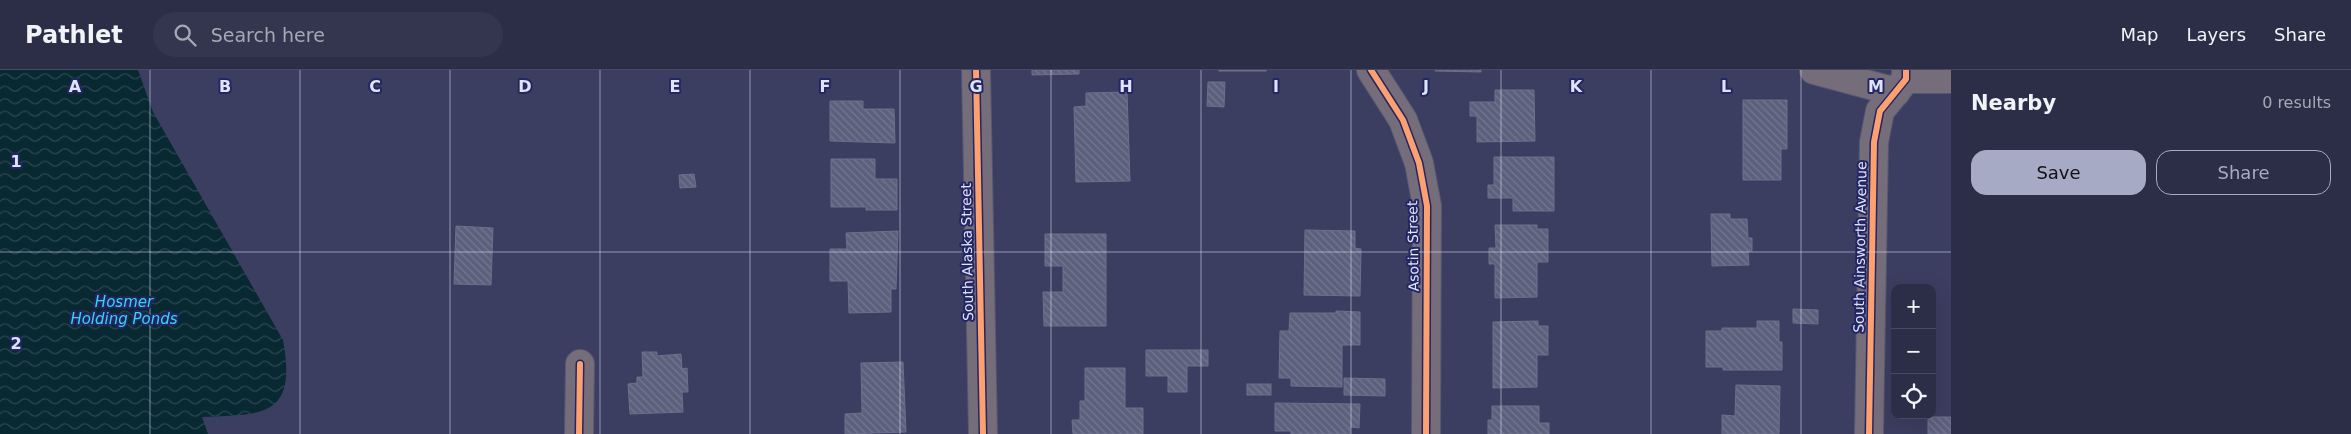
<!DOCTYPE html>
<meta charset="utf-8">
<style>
body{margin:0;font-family:"DejaVu Sans",sans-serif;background:#34364f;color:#f1f3f6}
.controls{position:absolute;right:15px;bottom:15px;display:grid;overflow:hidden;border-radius:10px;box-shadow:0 5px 20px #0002}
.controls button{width:45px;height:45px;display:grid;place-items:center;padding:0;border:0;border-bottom:1px solid #484a60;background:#2c2e48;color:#f1f3f6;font:25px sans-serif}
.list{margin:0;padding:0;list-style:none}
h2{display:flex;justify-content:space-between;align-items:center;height:65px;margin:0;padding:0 20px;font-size:21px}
h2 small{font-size:16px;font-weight:400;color:#a6a8b4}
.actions{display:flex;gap:10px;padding:15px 20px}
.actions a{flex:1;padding:11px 0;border:1px solid #a6aac5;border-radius:15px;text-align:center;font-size:18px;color:#a6aac5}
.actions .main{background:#a6aac5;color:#111}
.icon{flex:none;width:28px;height:28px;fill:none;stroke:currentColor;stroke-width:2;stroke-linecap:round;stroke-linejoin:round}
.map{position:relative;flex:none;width:1951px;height:364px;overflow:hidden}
header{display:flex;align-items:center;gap:30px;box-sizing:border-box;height:70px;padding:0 25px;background:#2c2e48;border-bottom:1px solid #484a60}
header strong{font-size:24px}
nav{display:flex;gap:28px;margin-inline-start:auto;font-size:18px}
.search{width:350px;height:45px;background:#34364f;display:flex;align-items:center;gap:12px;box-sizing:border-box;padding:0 18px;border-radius:28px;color:#a6a8b4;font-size:19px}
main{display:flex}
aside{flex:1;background:#2c2e48}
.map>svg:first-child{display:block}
.water{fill:url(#water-waves)}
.building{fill:url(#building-back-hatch);stroke:#6c708d}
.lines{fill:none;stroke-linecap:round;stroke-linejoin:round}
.minor-casing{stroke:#555872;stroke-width:30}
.minor{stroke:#766d7a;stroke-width:28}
.cycleway-casing{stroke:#232663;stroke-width:9}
.cycleway{stroke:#fca06f;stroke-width:6}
.grid{fill:none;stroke:#dfe4fb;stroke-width:1;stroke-opacity:0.55}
.labels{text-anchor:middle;stroke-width:4;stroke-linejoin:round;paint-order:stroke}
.street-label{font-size:14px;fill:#dfe4fb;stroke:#232663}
.water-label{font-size:15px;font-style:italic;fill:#33d4f5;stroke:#232663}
.grid-label{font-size:16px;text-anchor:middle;font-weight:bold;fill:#dfe4fb;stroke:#232663;stroke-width:4;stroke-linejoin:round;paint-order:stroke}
</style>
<header>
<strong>Pathlet</strong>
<div class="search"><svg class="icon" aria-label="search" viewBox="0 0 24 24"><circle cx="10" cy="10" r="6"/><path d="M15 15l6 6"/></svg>Search here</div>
<nav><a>Map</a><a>Layers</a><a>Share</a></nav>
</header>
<main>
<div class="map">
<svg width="1951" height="364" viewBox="0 0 1951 364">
<defs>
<pattern id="water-waves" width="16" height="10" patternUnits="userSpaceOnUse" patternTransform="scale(1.25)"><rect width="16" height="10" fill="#082832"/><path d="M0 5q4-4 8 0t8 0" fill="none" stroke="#2c4751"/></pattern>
<pattern id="building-back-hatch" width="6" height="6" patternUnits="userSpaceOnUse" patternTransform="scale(1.25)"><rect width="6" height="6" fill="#5c607c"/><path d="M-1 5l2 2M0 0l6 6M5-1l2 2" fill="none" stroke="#737790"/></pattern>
</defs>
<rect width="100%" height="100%" fill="#3b3e60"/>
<path class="water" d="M 0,0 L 138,0 L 153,42 L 283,270 C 297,346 265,345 202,347 L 208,364 L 0,364 Z"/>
<g class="building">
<path d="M 1032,0 L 1079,0 L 1079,4 L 1032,5 Z"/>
<rect x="1219" y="0" width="47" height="1"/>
<path d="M 1435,0 L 1481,0 L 1481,2 L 1435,1 Z"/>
<path d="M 1208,12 L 1225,12 L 1224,37 L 1207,36 Z"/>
<path d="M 1495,20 L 1534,20 L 1535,71 L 1477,72 L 1477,46 L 1470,46 L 1470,32 L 1495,32 Z"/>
<path d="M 1127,22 L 1130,111 L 1076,112 L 1074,37 L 1086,36 L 1086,23 Z"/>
<path d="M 1743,30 L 1787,30 L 1787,79 L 1781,79 L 1781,110 L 1743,110 Z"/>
<path d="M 830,31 L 863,31 L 863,39 L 894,39 L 895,73 L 830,71 Z"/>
<path d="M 1494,87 L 1554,87 L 1554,141 L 1513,141 L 1513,128 L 1488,128 L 1488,115 L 1494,115 Z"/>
<path d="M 831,89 L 875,89 L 875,109 L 897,109 L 897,140 L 866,140 L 866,137 L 831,137 Z"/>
<path d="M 694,104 L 696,117 L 680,118 L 679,105 Z"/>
<path d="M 1711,144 L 1730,144 L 1730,149 L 1747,149 L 1748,168 L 1752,168 L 1752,181 L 1748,181 L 1749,195 L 1712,196 Z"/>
<path d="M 1495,155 L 1537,155 L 1537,159 L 1548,159 L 1548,192 L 1537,192 L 1537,227 L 1495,228 L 1495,194 L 1489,194 L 1489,178 L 1496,178 Z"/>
<path d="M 456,156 L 493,158 L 491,215 L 454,214 Z"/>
<path d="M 1305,160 L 1355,161 L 1355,178 L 1361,179 L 1360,226 L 1304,225 Z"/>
<path d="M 898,161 L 896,219 L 891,219 L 891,242 L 849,243 L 848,211 L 830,211 L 830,179 L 847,179 L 846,163 Z"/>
<path d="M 1045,164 L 1106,164 L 1106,256 L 1044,256 L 1043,222 L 1063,222 L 1063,196 L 1045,196 Z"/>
<path d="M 1793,239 L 1818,240 L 1818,254 L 1793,253 Z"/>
<path d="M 1336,241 L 1360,242 L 1360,275 L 1342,275 L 1342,317 L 1291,316 L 1291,308 L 1279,308 L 1280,261 L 1289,261 L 1290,243 L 1336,243 Z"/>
<path d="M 1538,251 L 1538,256 L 1548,256 L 1548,285 L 1537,285 L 1537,317 L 1493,318 L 1493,252 Z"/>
<path d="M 1757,251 L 1779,251 L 1779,272 L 1782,272 L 1782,300 L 1723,300 L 1723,297 L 1706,297 L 1706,261 L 1722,261 L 1722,258 L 1757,258 Z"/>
<path d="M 1146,280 L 1208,280 L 1208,296 L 1187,296 L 1187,322 L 1168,322 L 1168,306 L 1146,306 Z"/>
<path d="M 642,282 L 657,282 L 657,286 L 681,284 L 682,299 L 687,298 L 688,322 L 682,322 L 683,342 L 630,344 L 628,314 L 637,313 L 637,307 L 643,307 Z"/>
<path d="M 903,292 L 906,362 L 845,364 L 845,344 L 862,343 L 861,293 Z"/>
<path d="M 1085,298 L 1125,298 L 1125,338 L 1143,338 L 1143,364 L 1073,364 L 1072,350 L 1080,350 L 1080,331 L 1085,331 Z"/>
<path d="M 1344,308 L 1385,309 L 1385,326 L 1344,325 Z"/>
<rect x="1247" y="314" width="24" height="11"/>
<path d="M 1736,315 L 1780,316 L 1779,364 L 1722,364 L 1722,345 L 1735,346 Z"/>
<path d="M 1275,333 L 1360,334 L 1359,358 L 1350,357 L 1350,364 L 1291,364 L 1291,361 L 1275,361 Z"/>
<path d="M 1492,336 L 1539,336 L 1539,353 L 1549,353 L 1549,364 L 1488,364 L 1488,350 L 1492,350 Z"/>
<rect x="1928" y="347" width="23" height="17"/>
</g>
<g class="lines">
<g class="minor-casing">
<g id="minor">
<path d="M 976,0 L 983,364"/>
<path d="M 1371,0 L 1403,50 L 1419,93 L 1427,136 L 1426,364"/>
<path d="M 1814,0 L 1896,22"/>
<path d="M 1906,9 L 1951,9"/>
<path d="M 579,364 L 580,294"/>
<path d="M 1869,364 L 1874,72 L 1880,41 L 1906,9 L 1906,0"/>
</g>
</g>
<use href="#minor" class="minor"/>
<g class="cycleway-casing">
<g id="cycleway">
<path d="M 976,0 L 983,364"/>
<path d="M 1371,0 L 1403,50 L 1419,93 L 1427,136 L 1426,364"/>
<path d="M 579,364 L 580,294"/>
<path d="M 1869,364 L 1874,72 L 1880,41 L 1906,9 L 1906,0"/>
</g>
</g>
<use href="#cycleway" class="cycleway"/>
</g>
<path class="grid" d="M 150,0 L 150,364M 300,0 L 300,364M 450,0 L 450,364M 600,0 L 600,364M 750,0 L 750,364M 900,0 L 900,364M 1051,0 L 1051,364M 1201,0 L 1201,364M 1351,0 L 1351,364M 1501,0 L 1501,364M 1651,0 L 1651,364M 1801,0 L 1801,364M 0,182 L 1951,182"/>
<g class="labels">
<g class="street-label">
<text transform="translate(1413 176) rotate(-91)" y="5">Asotin Street</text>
<text transform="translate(1860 177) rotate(-89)" y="5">South Ainsworth Avenue</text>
<text transform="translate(967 182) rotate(-91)" y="5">South Alaska Street</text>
</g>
<g class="water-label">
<text x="124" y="237">Hosmer<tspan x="124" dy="17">Holding Ponds</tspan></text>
</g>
</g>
<g class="grid-label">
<text x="75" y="22">A</text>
<text x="225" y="22">B</text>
<text x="375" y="22">C</text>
<text x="525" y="22">D</text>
<text x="675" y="22">E</text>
<text x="825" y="22">F</text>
<text x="976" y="22">G</text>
<text x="1126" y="22">H</text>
<text x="1276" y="22">I</text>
<text x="1426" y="22">J</text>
<text x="1576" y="22">K</text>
<text x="1726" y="22">L</text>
<text x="1876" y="22">M</text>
<text x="16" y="97">1</text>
<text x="16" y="279">2</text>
</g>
</svg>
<div class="controls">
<button>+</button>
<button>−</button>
<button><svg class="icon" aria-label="locate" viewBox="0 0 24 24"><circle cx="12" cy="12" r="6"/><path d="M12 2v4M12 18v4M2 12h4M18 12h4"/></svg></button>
</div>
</div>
<aside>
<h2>Nearby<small>0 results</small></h2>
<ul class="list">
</ul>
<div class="actions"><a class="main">Save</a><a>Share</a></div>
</aside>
</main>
